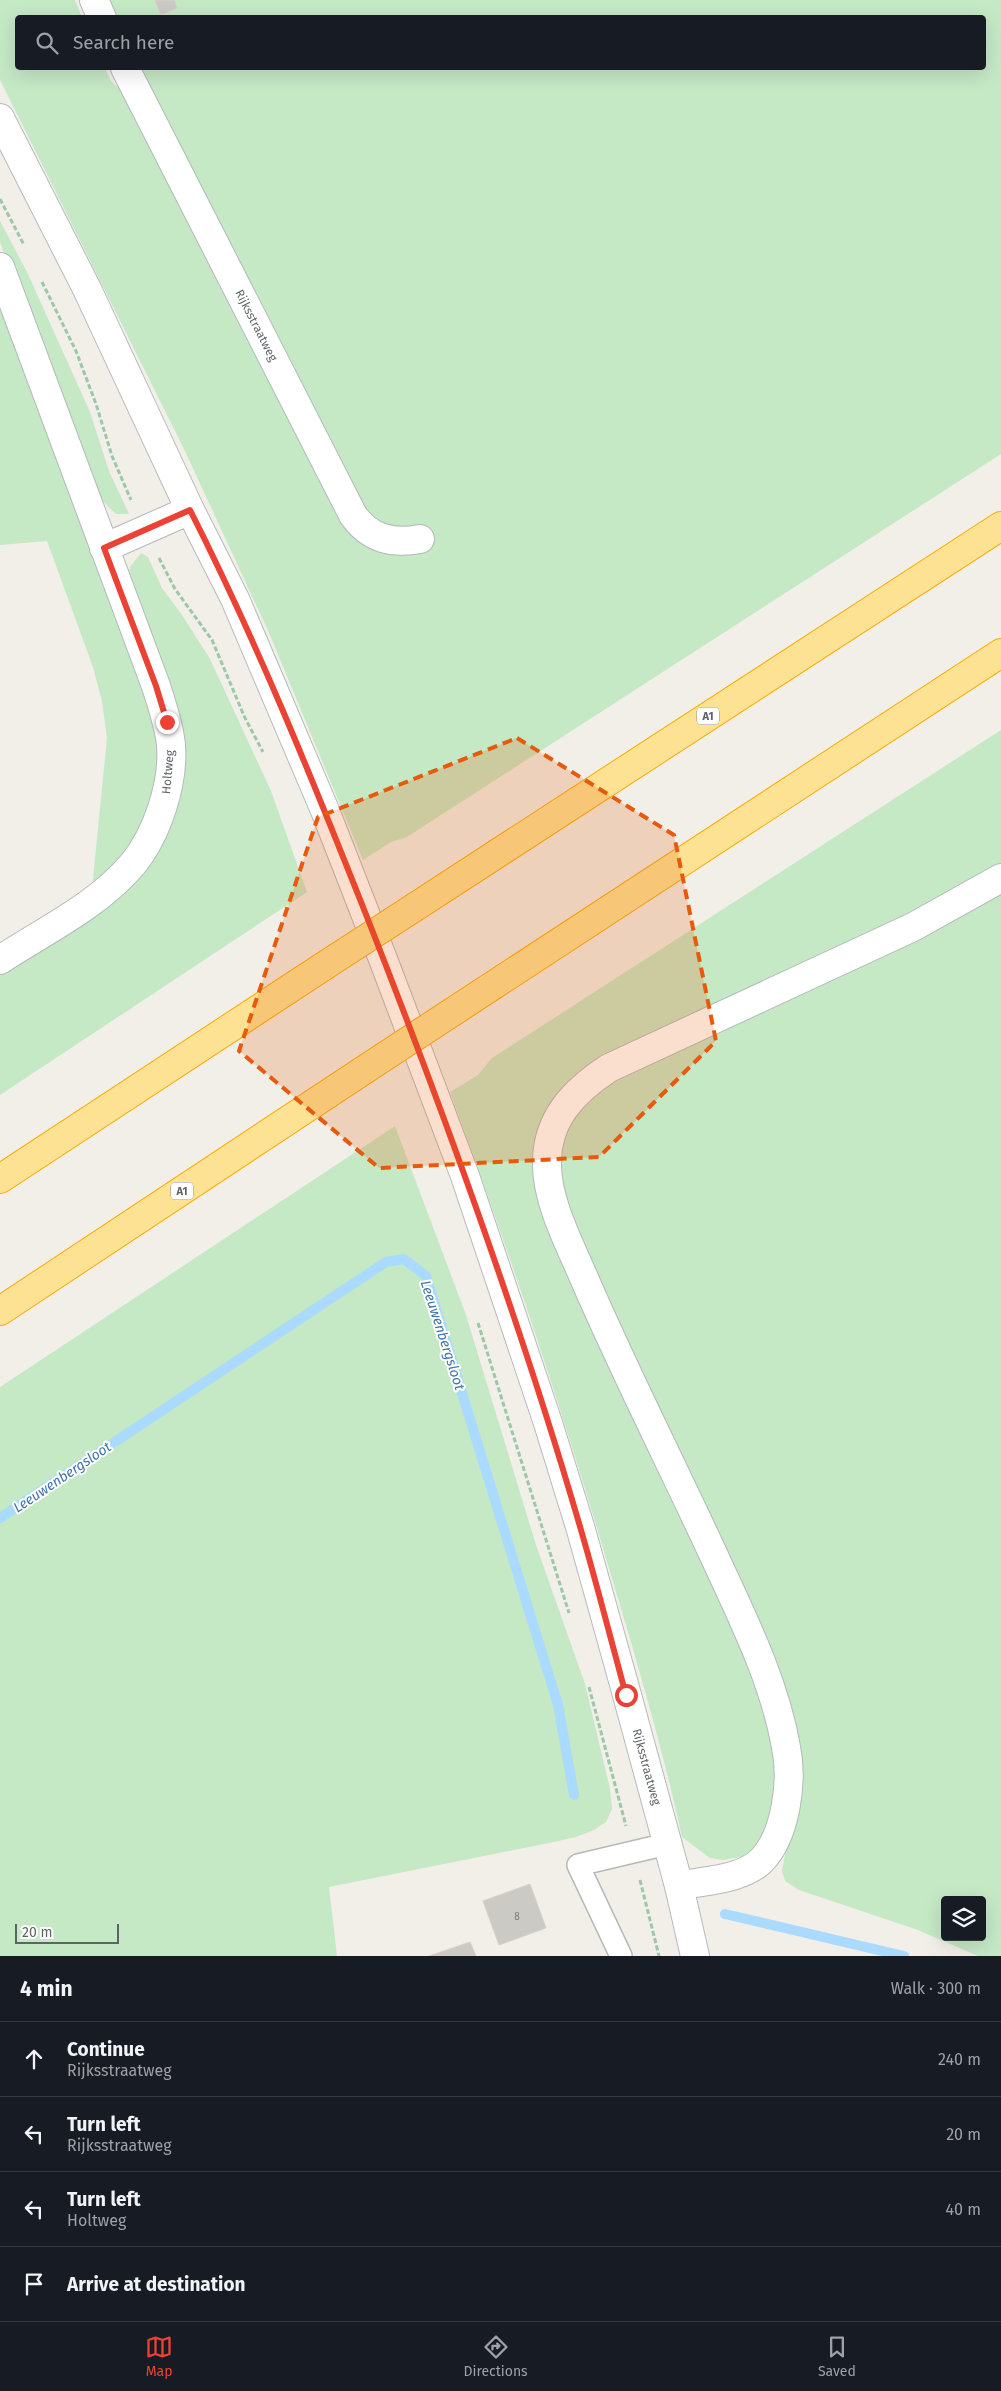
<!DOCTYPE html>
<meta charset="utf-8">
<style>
body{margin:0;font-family:"Fira Sans",sans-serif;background:#242831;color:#f1f3f6}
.controls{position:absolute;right:15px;bottom:15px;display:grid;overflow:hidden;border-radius:5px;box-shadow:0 5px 20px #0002}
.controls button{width:45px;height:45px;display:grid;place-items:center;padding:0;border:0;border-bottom:1px solid #363941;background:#171b24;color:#f1f3f6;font:25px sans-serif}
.scale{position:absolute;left:15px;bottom:12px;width:104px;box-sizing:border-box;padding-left:5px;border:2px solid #5f6368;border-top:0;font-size:14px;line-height:18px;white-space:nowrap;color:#5f6368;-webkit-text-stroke:4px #fff;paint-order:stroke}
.stop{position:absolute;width:15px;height:15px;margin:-11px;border:4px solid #ea4335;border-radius:50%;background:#fff}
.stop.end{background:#ea4335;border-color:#fff;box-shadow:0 1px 5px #0008}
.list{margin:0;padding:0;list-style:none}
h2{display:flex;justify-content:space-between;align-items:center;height:65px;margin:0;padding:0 20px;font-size:21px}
h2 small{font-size:16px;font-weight:400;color:#9ea1a6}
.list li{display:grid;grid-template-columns:32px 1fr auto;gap:15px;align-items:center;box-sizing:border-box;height:75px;padding:0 20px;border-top:1px solid #363941}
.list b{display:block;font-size:19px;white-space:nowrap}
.list p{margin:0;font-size:16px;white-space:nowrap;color:#9ea1a6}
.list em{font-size:16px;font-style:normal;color:#9ea1a6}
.icon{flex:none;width:28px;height:28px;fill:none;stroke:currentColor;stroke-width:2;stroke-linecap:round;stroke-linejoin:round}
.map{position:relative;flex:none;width:1001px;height:1956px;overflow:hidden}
.search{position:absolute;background:#171b24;box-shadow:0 5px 20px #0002;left:15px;right:15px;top:15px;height:55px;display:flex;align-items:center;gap:12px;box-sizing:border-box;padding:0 18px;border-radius:5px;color:#9ea1a6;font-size:19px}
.sheet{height:365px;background:#171b24}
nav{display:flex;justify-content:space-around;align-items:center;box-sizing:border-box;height:70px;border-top:1px solid #363941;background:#171b24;font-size:14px;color:#9ea1a6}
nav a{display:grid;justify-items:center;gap:2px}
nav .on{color:#ea4335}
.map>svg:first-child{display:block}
.green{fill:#c5e8c5;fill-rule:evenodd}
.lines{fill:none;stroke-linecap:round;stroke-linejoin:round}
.stream{stroke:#aadaff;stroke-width:10}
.building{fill:#cccac5;stroke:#d6d1c6}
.service-casing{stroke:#b5b8bc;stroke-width:24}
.minor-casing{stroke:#b5b8bc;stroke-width:30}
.secondary-casing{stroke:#b6babf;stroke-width:30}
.motorway-casing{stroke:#f9ab00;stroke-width:30}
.path{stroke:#9cc7a9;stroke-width:3;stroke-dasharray:5 2.5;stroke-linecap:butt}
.service{stroke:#fff;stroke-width:21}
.minor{stroke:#fff;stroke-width:28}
.secondary{stroke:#fff;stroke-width:28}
.motorway{stroke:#fde293;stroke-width:28}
.motorway-bridge-casing{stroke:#f9ab00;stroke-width:30;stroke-linecap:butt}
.motorway-bridge{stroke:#fde293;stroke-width:28}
.route{stroke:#ea4335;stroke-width:6}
.marked{fill:#e8590c;fill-opacity:0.2;stroke:#e8590c;stroke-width:4;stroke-dasharray:10 6;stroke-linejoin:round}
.labels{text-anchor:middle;stroke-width:4;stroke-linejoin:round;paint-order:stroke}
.number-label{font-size:10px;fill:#7a7d7f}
.shield{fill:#fff;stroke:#8f9295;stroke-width:1}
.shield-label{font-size:11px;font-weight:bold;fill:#5f6368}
.street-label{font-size:12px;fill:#5f6368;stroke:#fff}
.water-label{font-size:14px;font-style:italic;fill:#4174aa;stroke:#fff}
</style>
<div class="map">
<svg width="1001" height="1956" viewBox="0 0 1001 1956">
<rect width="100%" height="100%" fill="#f1efe8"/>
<g class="green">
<path d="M 0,0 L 75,0 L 82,17 L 18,18 L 18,68 L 105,68 L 111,81 L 129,98 L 344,518 L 404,531 L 367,519 L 140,68 L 984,68 L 984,18 L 117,18 L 109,0 L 1001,0 L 1001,454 L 407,837 L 391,842 L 363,860 L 270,635 L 185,451 L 0,80 Z"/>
<path d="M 0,221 L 27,272 L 90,412 L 109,471 L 129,514 L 116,514 L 93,492 L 0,242 Z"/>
<path d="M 0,295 L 146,691 L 157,733 L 159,763 L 156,791 L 139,838 L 92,889 L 107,738 L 102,701 L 93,667 L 47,541 L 0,545 Z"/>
<path d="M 141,553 L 148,557 L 162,588 L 182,615 L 210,659 L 271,791 L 307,892 L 0,1095 L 0,972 L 100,906 L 172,804 L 128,580 L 130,567 Z"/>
<path d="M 1001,730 L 1001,866 L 905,919 L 601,1062 L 537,1151 L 752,1664 L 776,1749 L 775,1803 L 760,1843 L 745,1856 L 723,1860 L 710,1858 L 682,1837 C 662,1745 635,1655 608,1565 C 561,1405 508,1248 450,1092 L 478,1075 L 492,1058 Z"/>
<path d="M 1001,889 L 1001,1956 L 978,1956 L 918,1930 L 799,1890 L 785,1881 L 782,1871 L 788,1838 L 796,1768 L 560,1194 L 559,1151 L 570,1118 L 601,1085 ZM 945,1900 L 982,1900 L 982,1937 L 945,1937 Z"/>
<path d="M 395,1126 L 466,1315 L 536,1545 L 585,1684 L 610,1789 L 612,1809 L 606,1822 L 594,1830 L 576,1837 L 544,1844 L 329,1887 L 337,1956 L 0,1956 L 0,1387 Z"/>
</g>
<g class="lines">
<g class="stream">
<path d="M 0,1518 L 386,1262 L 404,1259 L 426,1276 L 558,1705 L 574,1795"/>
<path d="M 725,1914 L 904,1956"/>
</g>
</g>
<g class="building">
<path d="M 155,0 L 174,0 L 177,8 L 161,15 Z"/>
<path d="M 530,1884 L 546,1928 L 499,1945 L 483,1901 Z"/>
<path d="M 470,1942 L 476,1956 L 429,1956 Z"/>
</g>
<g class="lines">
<g class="service-casing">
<path id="service" d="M 621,1956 L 578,1865 L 667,1844"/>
</g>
<g class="minor-casing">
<g id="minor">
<path d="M 94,0 L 102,18"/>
<path id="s1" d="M 125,68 L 353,515 C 370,539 392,544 420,539"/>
<path d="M 0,267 L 156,686 C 162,705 169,725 171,745 C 174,784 157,835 132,865 C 97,906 44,931 0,960"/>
<path d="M 104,548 L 190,510"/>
<path d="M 679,1886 C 705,1880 741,1880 761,1861 C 786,1836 793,1781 786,1747 C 774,1680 743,1619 715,1558 C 672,1465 625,1373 584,1278 C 570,1245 547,1202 547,1165 C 546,1119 574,1091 609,1068 L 913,927 L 1001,878"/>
</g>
</g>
<g class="secondary-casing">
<g id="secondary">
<path id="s2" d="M 0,118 L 87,289 L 190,510 L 235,599 L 326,813 L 383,959 L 465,1176 L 548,1423 L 581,1530 L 627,1695 L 679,1886 L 695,1956"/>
</g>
</g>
<g class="motorway-casing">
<g id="motorway">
<path d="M 415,907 L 1001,526"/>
<path d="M 454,1011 L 1001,653"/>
<path d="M 0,1179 L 324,966"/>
<path d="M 0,1311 L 364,1070"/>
</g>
</g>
<g class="path">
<path d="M 0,199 L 24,245"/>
<path d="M 42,282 L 76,351 L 96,404 L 112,456 L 131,500"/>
<path d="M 159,558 L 175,589 L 212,640 L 245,718 L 263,752"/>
<path d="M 478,1323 L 569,1613"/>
<path d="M 589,1687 L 626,1826"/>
<path d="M 640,1880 L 659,1956"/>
</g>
<use href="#service" class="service"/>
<use href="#minor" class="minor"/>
<use href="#secondary" class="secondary"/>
<use href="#motorway" class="motorway"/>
<g class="motorway-bridge-casing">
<g id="motorway-bridge">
<path d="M 324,966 L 415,907"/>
<path d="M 364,1070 L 454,1011"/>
</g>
</g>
<use href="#motorway-bridge" class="motorway-bridge"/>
</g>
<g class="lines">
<path class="route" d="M 167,722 L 156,686 L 104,548 L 190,510 C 256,640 311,776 365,912 C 445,1115 520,1320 581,1530 C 597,1585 611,1640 626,1695"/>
</g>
<path class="marked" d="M 517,738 L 674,835 L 716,1041 L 599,1157 L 379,1168 L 239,1051 L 318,817 Z"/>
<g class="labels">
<g class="number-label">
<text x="517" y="1920">8</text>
</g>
<g class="shield">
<rect x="697" y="707.5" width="22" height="17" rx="4"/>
<rect x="171" y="1182.5" width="22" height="17" rx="4"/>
</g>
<g class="shield-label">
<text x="708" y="720">A1</text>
<text x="182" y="1195">A1</text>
</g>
<g class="street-label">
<text dy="4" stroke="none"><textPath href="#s1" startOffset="289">Rijksstraatweg</textPath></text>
<text transform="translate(168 772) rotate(-85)" y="4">Holtweg</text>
<text dy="4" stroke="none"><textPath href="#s2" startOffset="1775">Rijksstraatweg</textPath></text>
</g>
<g class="water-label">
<text transform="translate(443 1335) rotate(72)" y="5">Leeuwenbergsloot</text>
<text transform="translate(62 1477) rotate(-34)" y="5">Leeuwenbergsloot</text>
</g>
</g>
</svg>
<div class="controls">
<button><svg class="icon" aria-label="layers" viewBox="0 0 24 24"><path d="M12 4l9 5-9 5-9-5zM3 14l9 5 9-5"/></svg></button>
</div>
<div class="scale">20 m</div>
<div class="stop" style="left:626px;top:1695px"></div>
<div class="stop end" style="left:167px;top:722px"></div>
<div class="search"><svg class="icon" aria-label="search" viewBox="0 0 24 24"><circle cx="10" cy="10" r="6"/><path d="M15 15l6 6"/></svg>Search here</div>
</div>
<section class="sheet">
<h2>4 min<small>Walk · 300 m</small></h2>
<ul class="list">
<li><svg class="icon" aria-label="ahead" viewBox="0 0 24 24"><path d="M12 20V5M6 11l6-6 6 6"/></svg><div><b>Continue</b><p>Rijksstraatweg</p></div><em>240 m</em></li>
<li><svg class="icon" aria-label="left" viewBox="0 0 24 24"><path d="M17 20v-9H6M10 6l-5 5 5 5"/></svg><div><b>Turn left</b><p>Rijksstraatweg</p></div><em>20 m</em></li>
<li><svg class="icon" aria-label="left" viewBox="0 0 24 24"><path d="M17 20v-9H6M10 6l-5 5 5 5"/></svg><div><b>Turn left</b><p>Holtweg</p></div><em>40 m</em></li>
<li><svg class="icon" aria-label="arrive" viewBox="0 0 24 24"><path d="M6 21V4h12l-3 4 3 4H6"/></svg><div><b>Arrive at destination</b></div></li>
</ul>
</section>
<nav>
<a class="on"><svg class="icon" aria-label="map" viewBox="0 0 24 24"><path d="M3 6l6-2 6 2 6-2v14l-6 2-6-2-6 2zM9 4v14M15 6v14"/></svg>Map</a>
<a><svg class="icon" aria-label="directions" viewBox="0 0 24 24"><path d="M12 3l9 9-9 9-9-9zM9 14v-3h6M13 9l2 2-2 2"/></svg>Directions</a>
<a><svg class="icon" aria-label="saved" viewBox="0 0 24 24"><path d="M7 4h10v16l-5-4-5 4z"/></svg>Saved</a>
</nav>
